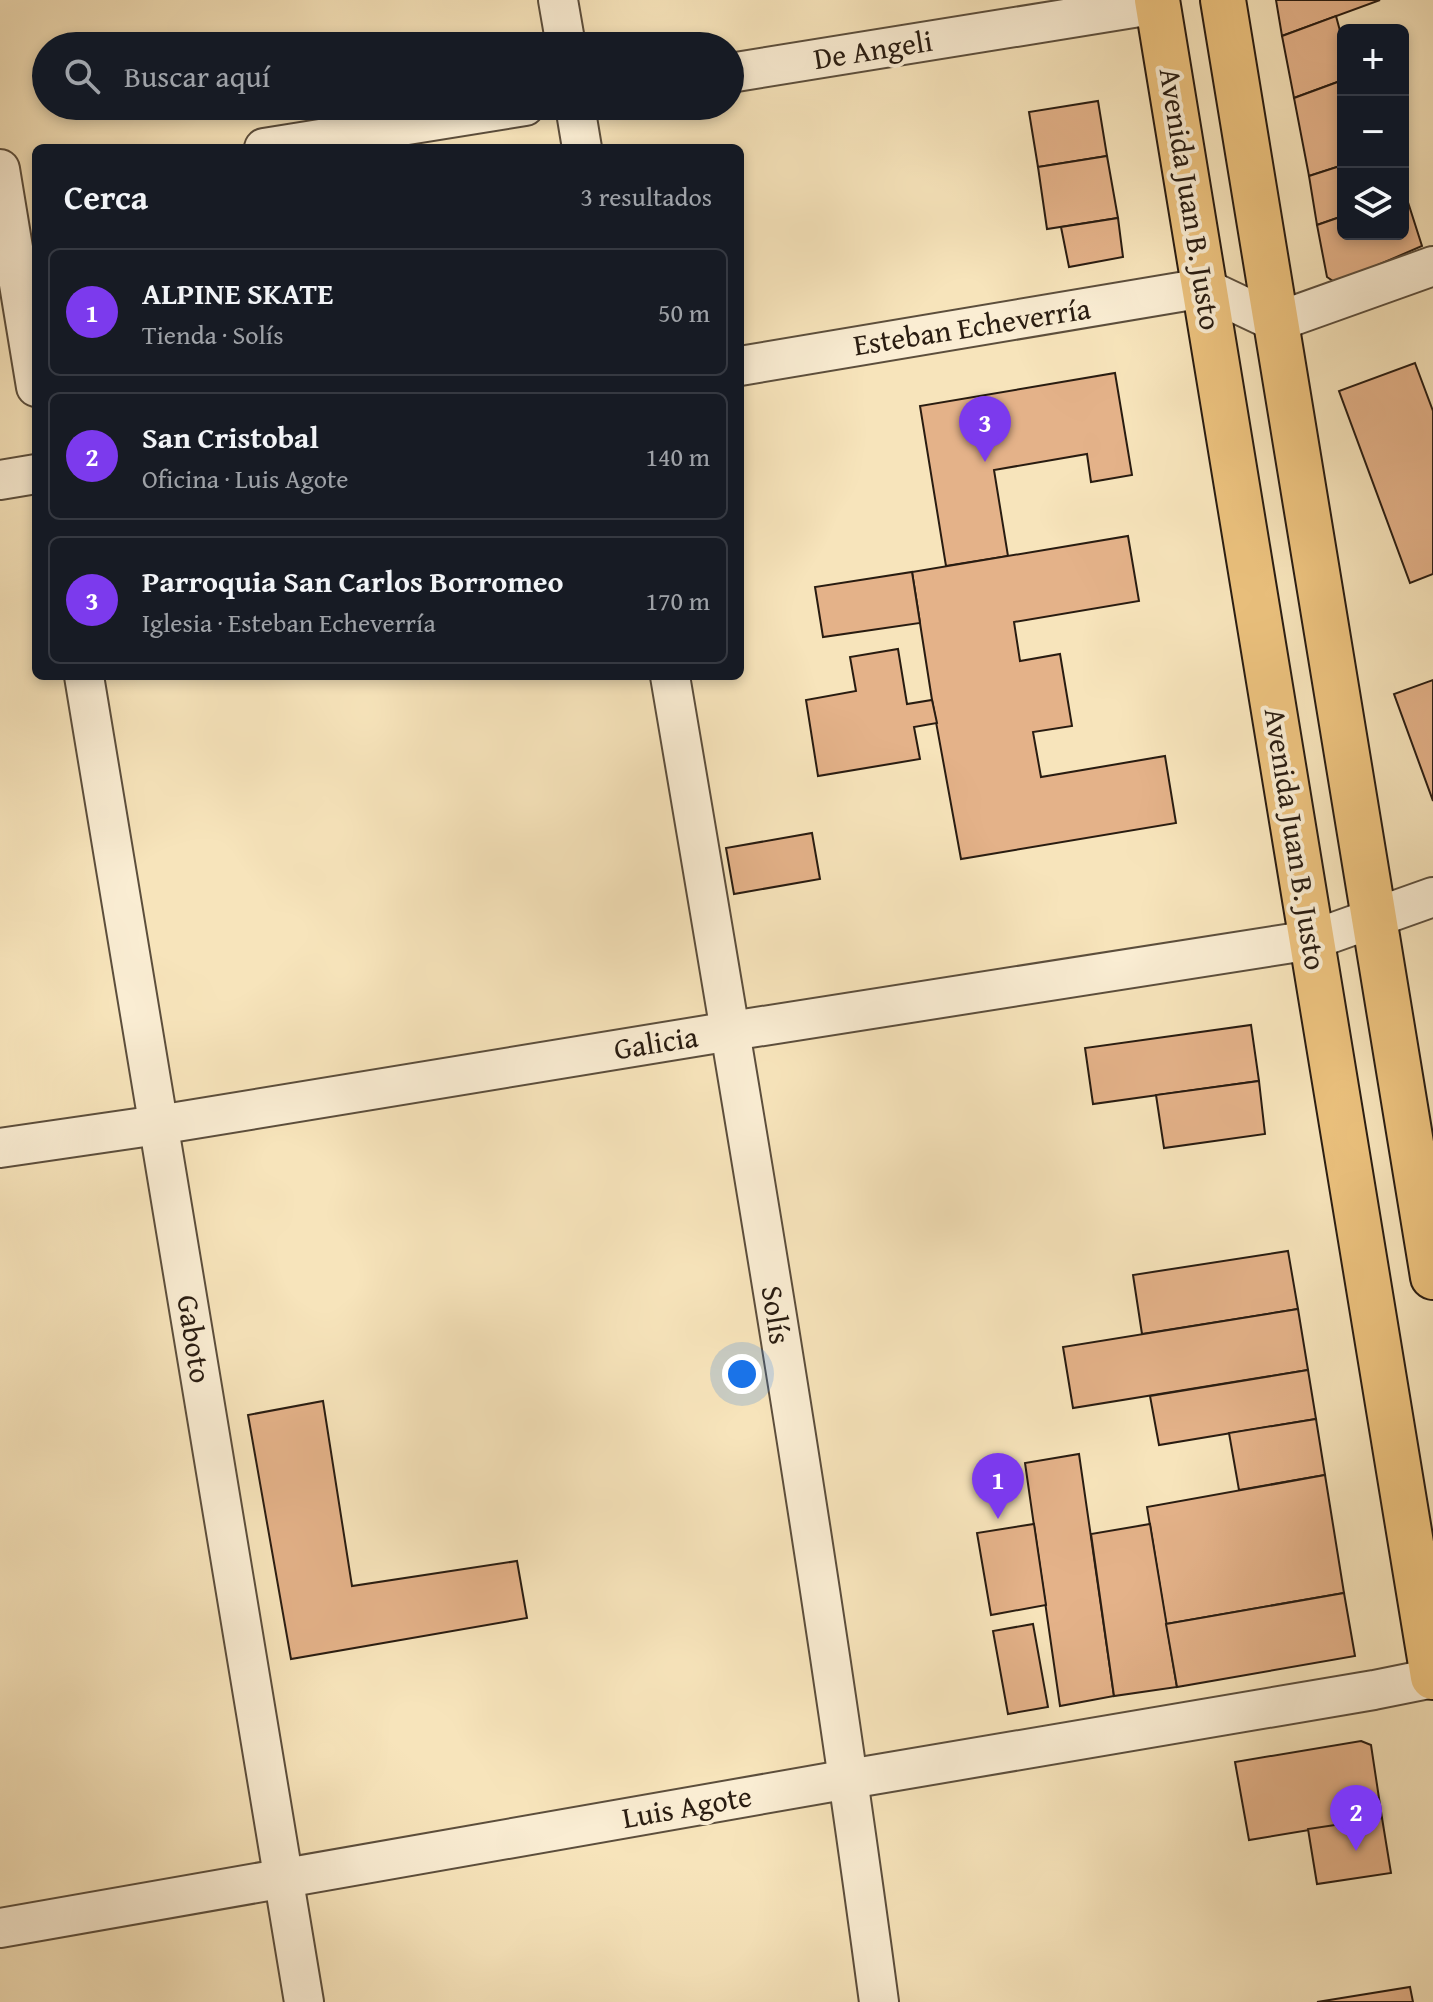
<!DOCTYPE html>
<html lang="es">
<meta charset="utf-8">
<style>
body{margin:0;font-family:"Gentium Book Plus",serif;background:#20242c;color:#f1f3f6}
.controls{position:absolute;right:24px;top:24px;display:grid;overflow:hidden;border-radius:12px;box-shadow:0 4px 12px #0003}
.controls button{width:72px;height:72px;display:grid;place-items:center;padding:0;border:0;border-bottom:2px solid #363941;background:#171b24;color:#f1f3f6;font:40px sans-serif}
.you{position:absolute;left:742px;top:1374px;width:28px;height:28px;margin:-20px;border:6px solid #fff;border-radius:50%;background:#1a73e8;box-shadow:0 0 0 12px #1a73e833}
.badge{display:grid;place-items:center;width:52px;height:52px;border-radius:50%;background:#7c3aed;color:#fff;font-size:26px;font-weight:700}
.pin{position:absolute;translate:-50% -66px;filter:drop-shadow(0 2px 4px #0008)}
.pin::after{content:'';position:absolute;top:42px;width:28px;height:24px;background:inherit;clip-path:polygon(0 0,100% 0,50% 100%)}
.list{margin:0;padding:0;list-style:none}
h2{display:flex;justify-content:space-between;align-items:center;height:104px;margin:0;padding:0 32px;font-size:34px}
h2 small{font-size:26px;font-weight:400;color:#9ea1a6}
.list li{display:grid;grid-template-columns:52px 1fr auto;gap:24px;align-items:center;box-sizing:border-box;height:128px;margin:0 16px 16px;padding:0 16px;border:2px solid #363941;border-radius:12px}
.list b{display:block;font-size:30px;white-space:nowrap}
.list p{margin:0;font-size:26px;white-space:nowrap;color:#9ea1a6}
.list em{font-size:26px;font-style:normal;color:#9ea1a6}
.icon{flex:none;width:44px;height:44px;fill:none;stroke:currentColor;stroke-width:2;stroke-linecap:round;stroke-linejoin:round}
.map{position:relative;flex:none;width:1433px;height:2002px;overflow:hidden}
.search{position:absolute;background:#171b24;box-shadow:0 4px 12px #0003;left:32px;top:32px;width:712px;height:88px;display:flex;align-items:center;gap:20px;box-sizing:border-box;padding:0 28px;border-radius:44px;color:#9ea1a6;font-size:30px}
.panel{position:absolute;background:#171b24;box-shadow:0 4px 12px #0003;left:32px;top:144px;width:712px;height:536px;border-radius:12px}
.map>svg:first-child{display:block}
.building{fill:#e4b289;stroke:#291c11;stroke-width:2}
.lines{fill:none;stroke-linecap:round;stroke-linejoin:round}
.minor-casing{stroke:#5c4e3c;stroke-width:42}
.primary-casing{stroke:#291c11;stroke-width:48}
.minor{stroke:#faedd3;stroke-width:38}
.primary{stroke:#ecc27e;stroke-width:44}
.labels{text-anchor:middle;stroke-width:8;stroke-linejoin:round;paint-order:stroke}
.street-label{font-size:30px;fill:#291c11;stroke:#faedd3}
</style>
<div class="map">
<svg width="1433" height="2002" viewBox="0 0 1433 2002">
<rect width="100%" height="100%" fill="#f7e4bb"/>
<filter id="stains"><feTurbulence type="fractalNoise" baseFrequency=".0025" numOctaves="4"/><feColorMatrix values="0 0 0 0 .2 0 0 0 0 .09 0 0 0 0 .02 0 0 0 .5 -.17"/></filter>
<radialGradient id="worn" r=".72"><stop offset=".6" stop-color="#630" stop-opacity="0"/><stop offset="1" stop-color="#630" stop-opacity=".3"/></radialGradient>
<g class="building">
<path d="M 1276,0 L 1380,0 L 1282,36 Z"/>
<path d="M 1336,16 L 1343,42 L 1343,80 L 1294,98 L 1282,36 Z"/>
<path d="M 1343,80 L 1343,165 L 1309,176 L 1294,98 Z"/>
<path d="M 1098,101 L 1107,156 L 1038,167 L 1029,112 Z"/>
<path d="M 1107,156 L 1118,218 L 1047,229 L 1038,167 Z"/>
<path d="M 1343,165 L 1343,216 L 1317,225 L 1309,176 Z"/>
<path d="M 1406,196 L 1422,246 L 1336,283 L 1327,277 L 1317,225 L 1343,216 L 1343,234 L 1403,234 L 1403,197 Z"/>
<path d="M 1118,218 L 1123,257 L 1069,267 L 1061,227 Z"/>
<path d="M 1415,363 L 1433,411 L 1433,574 L 1410,583 L 1339,391 Z"/>
<path d="M 1115,373 L 1132,475 L 1091,482 L 1087,454 L 994,470 L 1008,556 L 946,566 L 920,406 Z"/>
<path d="M 1128,536 L 1139,601 L 1014,622 L 1020,661 L 1060,654 L 1072,726 L 1033,732 L 1041,777 L 1165,756 L 1176,823 L 961,859 L 932,700 L 912,572 Z"/>
<path d="M 912,572 L 920,623 L 823,637 L 815,587 Z"/>
<path d="M 898,649 L 907,704 L 932,700 L 937,723 L 914,727 L 920,759 L 818,776 L 806,700 L 856,691 L 850,657 Z"/>
<path d="M 1433,680 L 1433,801 L 1394,694 Z"/>
<path d="M 812,833 L 820,879 L 734,894 L 726,848 Z"/>
<path d="M 1251,1025 L 1259,1081 L 1093,1104 L 1085,1048 Z"/>
<path d="M 1259,1081 L 1265,1134 L 1164,1148 L 1156,1095 Z"/>
<path d="M 1288,1251 L 1298,1309 L 1142,1334 L 1133,1275 Z"/>
<path d="M 1298,1309 L 1308,1370 L 1073,1408 L 1063,1347 Z"/>
<path d="M 1308,1370 L 1316,1419 L 1159,1445 L 1150,1396 Z"/>
<path d="M 323,1401 L 352,1586 L 517,1561 L 527,1618 L 291,1659 L 248,1415 Z"/>
<path d="M 1316,1419 L 1325,1475 L 1239,1490 L 1229,1433 Z"/>
<path d="M 1079,1454 L 1114,1696 L 1060,1706 L 1025,1463 Z"/>
<path d="M 1325,1475 L 1344,1593 L 1166,1624 L 1147,1507 Z"/>
<path d="M 1034,1524 L 1046,1605 L 991,1615 L 977,1533 Z"/>
<path d="M 1150,1524 L 1177,1687 L 1114,1696 L 1091,1534 Z"/>
<path d="M 1344,1593 L 1355,1656 L 1177,1687 L 1166,1624 Z"/>
<path d="M 1033,1624 L 1048,1707 L 1008,1714 L 993,1631 Z"/>
<path d="M 1361,1741 L 1371,1745 L 1382,1818 L 1249,1840 L 1235,1762 Z"/>
<path d="M 1382,1818 L 1391,1873 L 1317,1884 L 1308,1829 Z"/>
<path d="M 1410,1987 L 1413,2002 L 1317,2002 Z"/>
</g>
<g class="lines">
<g class="minor-casing">
<g id="minor">
<path d="M 558,0 L 566,46"/>
<path d="M 730,73 L 1158,4"/>
<path d="M 575,106 L 582,148"/>
<path d="M 264,148 L 525,106"/>
<path d="M 0,169 L 36,387"/>
<path d="M 740,366 L 1204,288 L 1276,322 L 1433,266"/>
<path d="M 0,480 L 36,474"/>
<path d="M 84,676 L 304,2002"/>
<path d="M 670,676 C 745,1117 820,1559 879,2002"/>
<path d="M 0,1148 L 158,1125 L 731,1031 L 1312,940 L 1433,897"/>
<path d="M 0,1928 L 849,1779 L 1374,1690 L 1433,1678"/>
</g>
</g>
<g class="primary-casing">
<g id="primary">
<path d="M 1157,0 L 1433,1677"/>
<path d="M 1223,0 L 1433,1277"/>
</g>
</g>
<use href="#minor" class="minor"/>
<use href="#primary" class="primary"/>
</g>
<g class="labels">
<g class="street-label">
<text transform="translate(873 50) rotate(-9)" y="10">De Angeli</text>
<text transform="translate(1190 199) rotate(81)" y="10">Avenida Juan B. Justo</text>
<text transform="translate(972 327) rotate(-9)" y="10">Esteban Echeverría</text>
<text transform="translate(1295 839) rotate(81)" y="10">Avenida Juan B. Justo</text>
<text transform="translate(656 1043) rotate(-9)" y="10">Galicia</text>
<text transform="translate(776 1315) rotate(81)" y="10">Solís</text>
<text transform="translate(194 1339) rotate(81)" y="10">Gaboto</text>
<text transform="translate(687 1807) rotate(-10)" y="10">Luis Agote</text>
</g>
</g>
<rect width="100%" height="100%" filter="url(#stains)"/>
<rect width="100%" height="100%" fill="url(#worn)"/>
</svg>
<div class="controls">
<button>+</button>
<button>−</button>
<button><svg class="icon" aria-label="layers" viewBox="0 0 24 24"><path d="M12 4l9 5-9 5-9-5zM3 14l9 5 9-5"/></svg></button>
</div>
<div class="you"></div>
<div class="pin badge" style="left:998px;top:1519px">1</div>
<div class="pin badge" style="left:1356px;top:1851px">2</div>
<div class="pin badge" style="left:985px;top:462px">3</div>
<div class="search"><svg class="icon" aria-label="search" viewBox="0 0 24 24"><circle cx="10" cy="10" r="6"/><path d="M15 15l6 6"/></svg>Buscar aquí</div>
<section class="panel">
<h2>Cerca<small>3 resultados</small></h2>
<ul class="list">
<li><span class="badge">1</span><div><b>ALPINE SKATE</b><p>Tienda · Solís</p></div><em>50 m</em></li>
<li><span class="badge">2</span><div><b>San Cristobal</b><p>Oficina · Luis Agote</p></div><em>140 m</em></li>
<li><span class="badge">3</span><div><b>Parroquia San Carlos Borromeo</b><p>Iglesia · Esteban Echeverría</p></div><em>170 m</em></li>
</ul>
</section>
</div>
